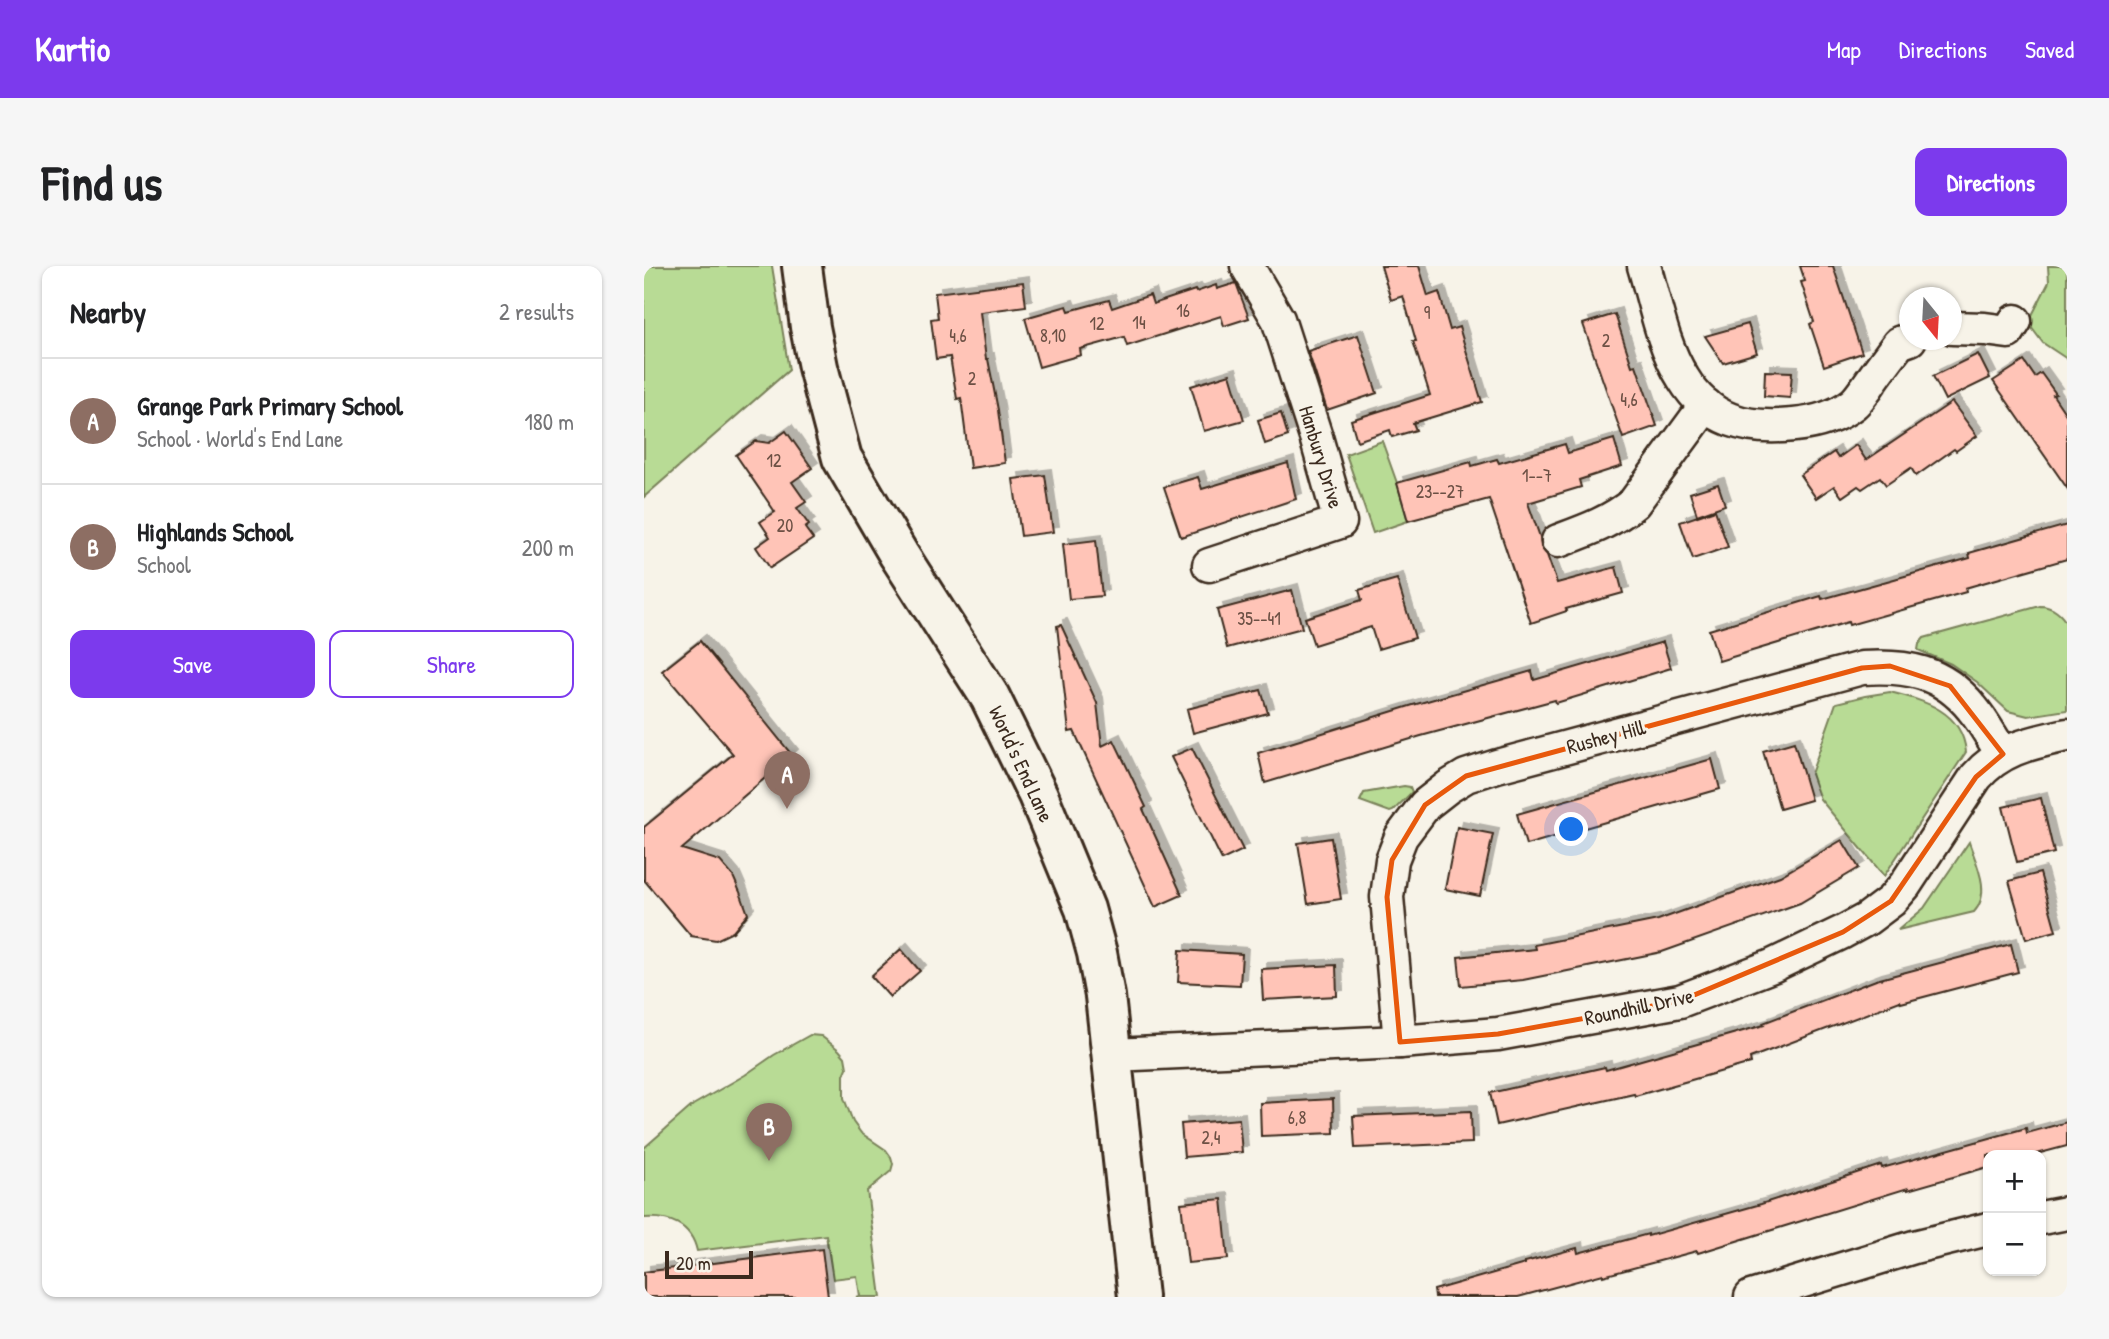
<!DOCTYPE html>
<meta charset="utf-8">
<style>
body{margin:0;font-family:"Patrick Hand",sans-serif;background:#f6f6f6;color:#202124}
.controls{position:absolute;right:21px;bottom:21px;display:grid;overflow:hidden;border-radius:14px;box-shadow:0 2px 5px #0004}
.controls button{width:63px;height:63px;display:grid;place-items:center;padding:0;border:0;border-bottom:2px solid #e0e0e0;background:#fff;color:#202124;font:35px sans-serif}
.compass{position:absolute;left:1255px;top:21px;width:63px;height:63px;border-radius:50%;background:#fff;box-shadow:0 2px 5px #0004;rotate:162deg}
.scale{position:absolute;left:21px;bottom:18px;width:88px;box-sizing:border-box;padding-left:7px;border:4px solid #3b2a1e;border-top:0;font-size:19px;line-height:24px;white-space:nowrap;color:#3b2a1e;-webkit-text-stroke:5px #f7f3e8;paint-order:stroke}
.you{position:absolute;left:928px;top:564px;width:24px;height:24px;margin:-18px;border:5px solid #fff;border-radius:50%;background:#1a73e8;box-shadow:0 0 0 10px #1a73e833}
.badge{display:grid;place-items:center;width:46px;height:46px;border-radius:50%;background:#7c3aed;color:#fff;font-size:23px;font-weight:700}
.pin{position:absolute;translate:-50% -58px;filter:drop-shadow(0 2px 4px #0008)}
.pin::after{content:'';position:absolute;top:37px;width:24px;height:21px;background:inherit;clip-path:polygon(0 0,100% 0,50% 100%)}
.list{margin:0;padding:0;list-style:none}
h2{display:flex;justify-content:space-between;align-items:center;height:91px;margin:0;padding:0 28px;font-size:30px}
h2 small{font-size:23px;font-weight:400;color:#757577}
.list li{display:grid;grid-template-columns:46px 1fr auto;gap:21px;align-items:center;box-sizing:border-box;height:126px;padding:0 28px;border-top:2px solid #e0e0e0}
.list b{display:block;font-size:26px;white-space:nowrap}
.list p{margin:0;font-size:23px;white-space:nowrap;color:#757577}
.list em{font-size:23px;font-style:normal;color:#757577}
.actions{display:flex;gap:14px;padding:21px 28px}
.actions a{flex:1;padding:16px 0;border:2px solid #7c3aed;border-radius:14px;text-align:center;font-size:24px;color:#7c3aed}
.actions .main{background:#7c3aed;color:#fff}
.map{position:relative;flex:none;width:1423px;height:1031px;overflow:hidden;border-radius:14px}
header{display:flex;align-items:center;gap:42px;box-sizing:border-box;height:98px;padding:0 35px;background:#7c3aed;color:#fff}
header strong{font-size:33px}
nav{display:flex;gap:38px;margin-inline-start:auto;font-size:24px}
.intro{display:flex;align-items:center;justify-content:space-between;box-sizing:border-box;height:168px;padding:0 42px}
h1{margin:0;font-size:49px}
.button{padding:18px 32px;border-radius:14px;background:#7c3aed;color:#fff;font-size:24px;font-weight:700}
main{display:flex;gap:42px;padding:0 42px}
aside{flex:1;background:#fff;border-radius:14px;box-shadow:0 2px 5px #0004}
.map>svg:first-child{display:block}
.green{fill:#b8db95;stroke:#7a825a;stroke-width:2}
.building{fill:#ffc4b7;stroke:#3b2a1e;stroke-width:2;filter:url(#shadow)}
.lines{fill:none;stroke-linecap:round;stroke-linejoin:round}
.street-casing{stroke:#3b2a1e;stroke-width:37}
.secondary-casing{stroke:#3b2a1e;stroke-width:44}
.street{stroke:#f7f3e8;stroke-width:32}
.secondary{stroke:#f7f3e8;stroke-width:38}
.marked{fill:none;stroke:#e8590c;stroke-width:5;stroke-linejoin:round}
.labels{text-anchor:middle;stroke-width:6;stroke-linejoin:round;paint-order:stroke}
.number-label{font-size:18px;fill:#6c5044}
.street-label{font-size:21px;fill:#3b2a1e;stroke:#f7f3e8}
</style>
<header>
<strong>Kartio</strong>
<nav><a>Map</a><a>Directions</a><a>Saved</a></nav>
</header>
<div class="intro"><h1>Find us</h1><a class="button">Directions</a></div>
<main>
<aside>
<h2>Nearby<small>2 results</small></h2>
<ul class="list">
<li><span class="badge" style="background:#8d6e63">A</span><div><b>Grange Park Primary School</b><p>School · World's End Lane</p></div><em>180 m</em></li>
<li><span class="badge" style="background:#8d6e63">B</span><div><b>Highlands School</b><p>School</p></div><em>200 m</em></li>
</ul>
<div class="actions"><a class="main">Save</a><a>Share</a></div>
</aside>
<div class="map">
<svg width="1423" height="1031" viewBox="0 0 1423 1031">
<defs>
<filter id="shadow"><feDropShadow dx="6" dy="-6" stdDeviation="0" flood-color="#0004"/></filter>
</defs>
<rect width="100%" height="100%" fill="#f7f3e8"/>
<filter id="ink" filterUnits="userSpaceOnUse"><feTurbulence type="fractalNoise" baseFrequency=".0143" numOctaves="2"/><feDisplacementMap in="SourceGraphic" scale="14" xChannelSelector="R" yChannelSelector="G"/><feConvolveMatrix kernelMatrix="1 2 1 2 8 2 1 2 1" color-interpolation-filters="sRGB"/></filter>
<g filter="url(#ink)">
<g class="green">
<path d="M 0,0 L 128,0 L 145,104 L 0,231 Z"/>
<path d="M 1404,0 L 1423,0 L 1423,93 L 1399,77 L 1384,57 L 1405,16 Z"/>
<path d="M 738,175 L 753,217 L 764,255 L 729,267 L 702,188 Z"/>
<path d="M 1396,340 C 1408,340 1419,349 1423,359 L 1423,444 L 1384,450 L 1364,445 L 1333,416 L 1307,398 L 1274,384 L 1275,378 L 1280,372 Z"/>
<path d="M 1246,426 C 1281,435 1318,445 1322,486 L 1240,610 L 1176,533 L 1167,508 L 1192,437 L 1221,430 Z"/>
<path d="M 760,520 L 766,521 L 768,526 L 749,545 L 746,546 L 716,535 L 720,527 Z"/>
<path d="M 1325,576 C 1332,597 1348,627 1330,646 L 1254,664 L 1280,642 Z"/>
<path d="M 166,769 L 177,770 L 195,784 L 201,791 L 203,802 L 200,809 L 200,832 L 209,856 L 217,867 L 242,884 L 247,891 L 249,898 L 247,905 L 223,925 L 237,1031 L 212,1031 L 216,1030 L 213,1010 L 189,1013 L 182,969 L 53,985 C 47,958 25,950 0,952 L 0,882 L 49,839 L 101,809 L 130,789 Z"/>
</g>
<g class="building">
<path d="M 737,0 L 775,0 L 784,30 L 795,26 L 806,64 L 815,61 L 838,136 L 769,157 L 772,164 L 748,171 L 746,164 L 713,175 L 707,154 L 786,129 L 769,75 L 772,75 L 759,30 L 747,34 Z"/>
<path d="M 1156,0 L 1189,0 L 1218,87 L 1180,100 L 1166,58 L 1170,56 L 1157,16 L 1161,15 Z"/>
<path d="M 379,16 L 382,40 L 336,46 L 342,93 L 344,93 L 354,144 L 361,197 L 326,202 L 317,132 L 313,133 L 306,91 L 292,93 L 287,53 L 294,52 L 291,27 Z"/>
<path d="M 592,17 L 605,52 L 580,60 L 577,50 L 483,80 L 480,71 L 436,83 L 437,89 L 395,101 L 381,52 L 423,40 L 425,45 L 465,34 L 468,42 L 506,29 L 509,38 L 551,24 L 552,26 L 572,19 L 573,23 Z"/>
<path d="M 971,48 L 988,100 L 992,99 L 1013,160 L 979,172 L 939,58 Z"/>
<path d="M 1104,58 L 1113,87 L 1079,97 L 1061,70 Z"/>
<path d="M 714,69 L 733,127 L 683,144 L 664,85 Z"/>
<path d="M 1334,88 L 1346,112 L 1301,134 L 1289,110 Z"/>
<path d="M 1380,95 L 1391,111 L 1397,107 L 1412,128 L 1409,129 L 1423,150 L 1423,222 L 1349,115 Z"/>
<path d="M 1121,105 L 1148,106 L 1146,132 L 1120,130 Z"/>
<path d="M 586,108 L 600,154 L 560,165 L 547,120 Z"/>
<path d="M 1308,136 L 1333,170 L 1312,185 L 1310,183 L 1272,210 L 1267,202 L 1242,219 L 1236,211 L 1218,223 L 1214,220 L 1198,231 L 1190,220 L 1172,232 L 1156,209 L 1190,186 L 1194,192 L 1212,179 L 1222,194 Z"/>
<path d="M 637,147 L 644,170 L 621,178 L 614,154 Z"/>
<path d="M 142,165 L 168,202 L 148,216 L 162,236 L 153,242 L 165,259 L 161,262 L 169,273 L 126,302 L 112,281 L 126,271 L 116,256 L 131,246 L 92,189 L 112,175 L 125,177 Z"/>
<path d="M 970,173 L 978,200 L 935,214 L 937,221 L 884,237 L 896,271 L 897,281 L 903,289 L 913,317 L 972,301 L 979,327 L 922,343 L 923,345 L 887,357 L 845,233 L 764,255 L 753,217 L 827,196 L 828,200 L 853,193 L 855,197 L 921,178 L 924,187 Z"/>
<path d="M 644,197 L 652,233 L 537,271 L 520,221 L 554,211 L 558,223 Z"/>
<path d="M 401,209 L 409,266 L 377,270 L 369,213 Z"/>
<path d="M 1074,218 L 1081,239 L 1053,249 L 1046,227 Z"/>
<path d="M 1071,244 L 1084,281 L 1049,293 L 1036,256 Z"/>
<path d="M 1423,259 L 1423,293 L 1321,322 L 1322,326 L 1205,359 L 1204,356 L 1075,395 L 1065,364 L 1177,330 L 1178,333 L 1326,292 L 1325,287 Z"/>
<path d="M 452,274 L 458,330 L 425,333 L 419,278 Z"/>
<path d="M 753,313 L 771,372 L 734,383 L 727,361 L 670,379 L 661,352 L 718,334 L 715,324 Z"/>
<path d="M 648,324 L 658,362 L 583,382 L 573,344 Z"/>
<path d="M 417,359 L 453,437 L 458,480 L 470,474 L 502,541 L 499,543 L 538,629 L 511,641 L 430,465 L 425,466 L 413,360 Z"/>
<path d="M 56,375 L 148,489 L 38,583 L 76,595 L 89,610 L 96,626 L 104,648 L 89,666 L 72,674 L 47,670 L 0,614 L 0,561 L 89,488 L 18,405 Z"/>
<path d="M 1019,376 L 1027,402 L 912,437 L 911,434 L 777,470 L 621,517 L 614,487 L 769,439 L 888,405 L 890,414 Z"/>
<path d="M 617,424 L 624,447 L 549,467 L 543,443 Z"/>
<path d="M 1150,476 L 1167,534 L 1136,543 L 1119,485 Z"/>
<path d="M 548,482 L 599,584 L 578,594 L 527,491 Z"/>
<path d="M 1068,493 L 1076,523 L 882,579 L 873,548 Z"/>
<path d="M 1397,532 L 1410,587 L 1373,596 L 1359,541 Z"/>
<path d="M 813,561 L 849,568 L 836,630 L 801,623 Z"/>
<path d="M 687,572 L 697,633 L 664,638 L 654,577 Z"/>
<path d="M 1198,574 L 1215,602 L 1156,637 L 1018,686 L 879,714 L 817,720 L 814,691 L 891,683 L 890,679 L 1014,654 L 1136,610 Z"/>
<path d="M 1396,607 L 1412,665 L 1382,673 L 1365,615 Z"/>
<path d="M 1367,678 L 1374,706 L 1257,737 L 1256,735 L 1106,792 L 1107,797 L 991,830 L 990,828 L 853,859 L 846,827 L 961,801 L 962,804 L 1120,759 L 1119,757 L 1232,714 Z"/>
<path d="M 257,683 L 276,705 L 246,731 L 227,710 Z"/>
<path d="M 536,684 L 598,688 L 596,719 L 534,716 Z"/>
<path d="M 692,699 L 693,730 L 619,734 L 617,703 Z"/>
<path d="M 689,833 L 690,867 L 617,870 L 616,837 Z"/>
<path d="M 827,845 L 828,877 L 711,882 L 709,850 Z"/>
<path d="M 595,853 L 598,886 L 540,891 L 537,858 Z"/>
<path d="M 1423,856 L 1423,880 L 1389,889 L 1344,889 L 1344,901 L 1264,924 L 1264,922 L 1054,987 L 1053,985 L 959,1010 L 959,1008 L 874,1031 L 791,1031 L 790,1024 L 881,998 L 881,996 L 933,982 L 934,987 L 1004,968 L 1004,970 L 1117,938 L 1237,899 L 1238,902 L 1382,862 L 1383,867 Z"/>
<path d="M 578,933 L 584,993 L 544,997 L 537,937 Z"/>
<path d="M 178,983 L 184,1031 L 0,1031 L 0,1006 Z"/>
</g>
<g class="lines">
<g class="street-casing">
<g id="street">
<path d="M 1000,0 C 1011,36 1018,79 1039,112 C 1065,155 1102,164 1150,159 C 1171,157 1192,151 1209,138 C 1215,133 1219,126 1223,121 C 1233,106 1244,92 1255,77 L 1266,73"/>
<path d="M 1308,62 L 1341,63 L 1364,66 L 1371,55"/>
<path d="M 914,275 C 941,265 967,256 990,237 L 1062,139"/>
<path d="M 565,299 L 696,256 L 672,171 L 634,53 L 603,0"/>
<path d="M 756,776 L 743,631 L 748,594 L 757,571 L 781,539 L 804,521 L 822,510 L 853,500 L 1218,402 C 1262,399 1298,405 1328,442 C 1340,456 1348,473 1359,488"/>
<path d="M 469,789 L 756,776 L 854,768 L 1036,735 L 1128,700 L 1199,666 L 1223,653 L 1247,635 L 1261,619 L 1332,511 C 1357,482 1387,477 1423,469"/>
<path d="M 1397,952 L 1423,947"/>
<path d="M 1107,1031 L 1270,981 L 1344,963"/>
</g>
</g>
<g class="secondary-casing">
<path id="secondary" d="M 158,0 L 166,61 L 174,101 L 198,192 L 255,289 L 346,431 L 394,529 L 441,643 L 453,687 L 461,730 L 494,1031"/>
</g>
<use href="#street" class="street"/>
<use href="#secondary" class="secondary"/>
</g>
</g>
<path class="marked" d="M 1246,400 L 1306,420 L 1359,488 L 1332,511 L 1247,635 L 1199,666 L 1036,735 L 854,768 L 756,776 L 743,631 L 748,594 L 781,539 L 822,510 L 1218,402 Z"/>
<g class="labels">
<g class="number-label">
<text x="539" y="51">16</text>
<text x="783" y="53">9</text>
<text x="495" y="63">14</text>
<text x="453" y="64">12</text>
<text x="314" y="76">4,6</text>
<text x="409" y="76">8,10</text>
<text x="962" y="81">2</text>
<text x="328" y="119">2</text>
<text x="985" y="140">4,6</text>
<text x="130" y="201">12</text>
<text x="893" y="216">1--7</text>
<text x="796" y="232">23--27</text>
<text x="141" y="266">20</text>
<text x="615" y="359">35--41</text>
<text x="653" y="858">6,8</text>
<text x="567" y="878">2,4</text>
</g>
<g class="street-label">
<text transform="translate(677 191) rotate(73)" y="7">Hanbury Drive</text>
<text transform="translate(962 471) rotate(-15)" y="7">Rushey Hill</text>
<text transform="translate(377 498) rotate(65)" y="7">World's End Lane</text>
<text transform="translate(995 741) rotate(-12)" y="7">Roundhill Drive</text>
</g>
</g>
</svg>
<div class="controls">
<button>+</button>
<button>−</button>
</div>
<svg class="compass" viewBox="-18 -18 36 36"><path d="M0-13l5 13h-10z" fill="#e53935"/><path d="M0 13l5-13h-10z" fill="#757577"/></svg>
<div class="scale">20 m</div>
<div class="you"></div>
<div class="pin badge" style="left:143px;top:543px;background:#8d6e63">A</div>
<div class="pin badge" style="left:125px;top:895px;background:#8d6e63">B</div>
</div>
</main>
